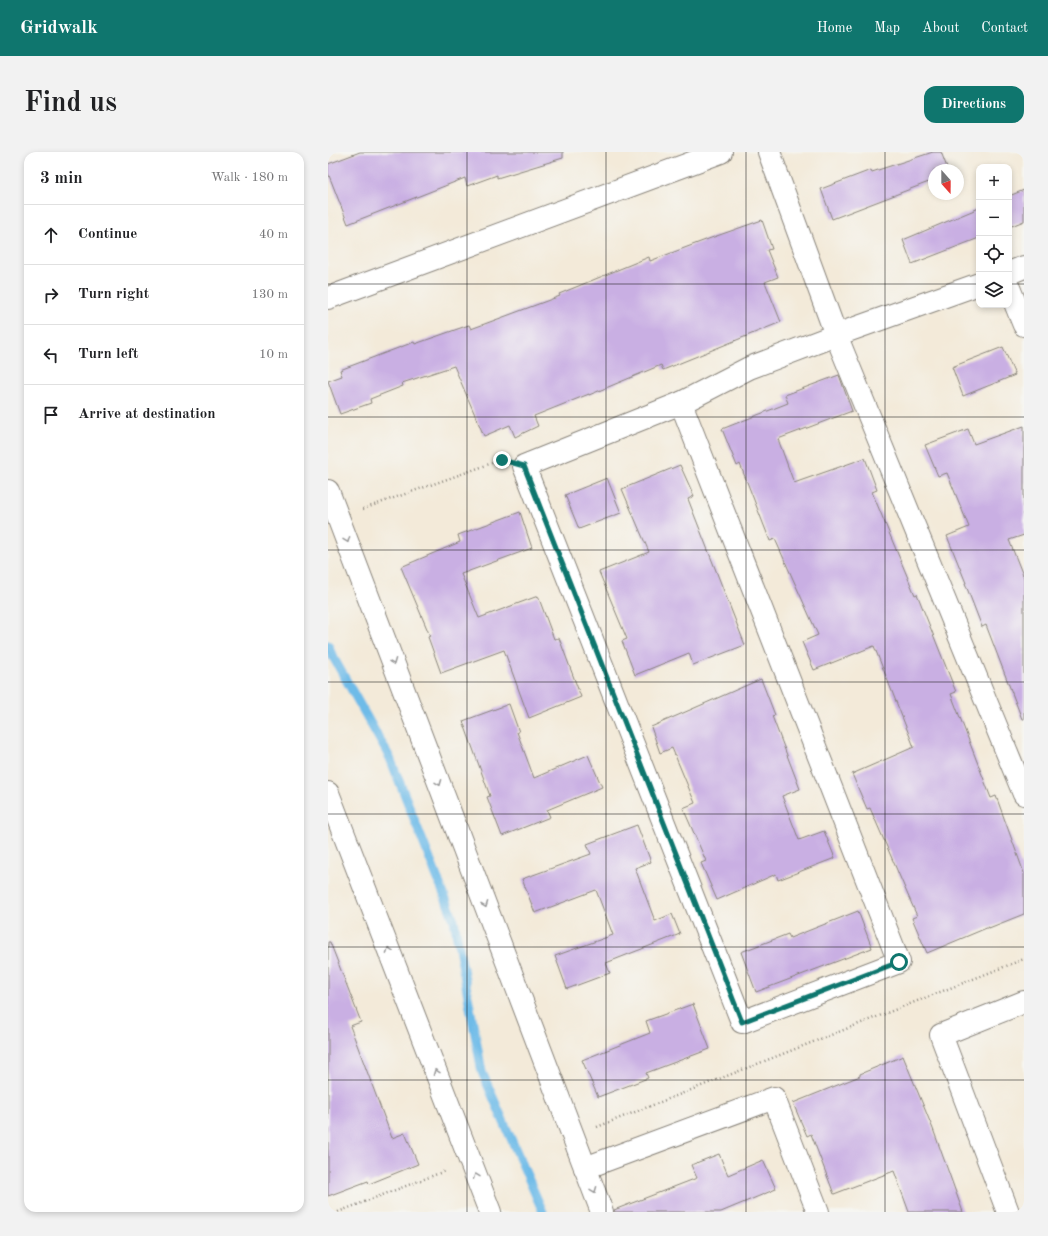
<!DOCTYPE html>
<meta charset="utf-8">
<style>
body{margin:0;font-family:"Old Standard TT",serif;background:#f2f2f2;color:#202124}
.controls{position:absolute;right:12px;top:12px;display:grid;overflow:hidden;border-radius:8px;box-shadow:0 2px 6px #0003}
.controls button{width:36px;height:36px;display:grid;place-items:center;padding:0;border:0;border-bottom:1px solid #e0e0e0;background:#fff;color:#202124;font:20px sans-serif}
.compass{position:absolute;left:600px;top:12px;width:36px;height:36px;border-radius:50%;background:#fff;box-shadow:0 2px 6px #0003;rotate:159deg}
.stop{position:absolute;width:12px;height:12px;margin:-9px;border:3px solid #0f766e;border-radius:50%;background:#fff}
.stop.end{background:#0f766e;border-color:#fff;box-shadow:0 1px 4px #0008}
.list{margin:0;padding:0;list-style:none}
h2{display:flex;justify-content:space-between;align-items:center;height:52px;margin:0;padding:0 16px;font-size:17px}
h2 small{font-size:13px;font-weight:400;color:#757577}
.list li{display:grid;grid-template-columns:26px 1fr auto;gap:12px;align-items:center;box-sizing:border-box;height:60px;padding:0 16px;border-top:1px solid #e0e0e0}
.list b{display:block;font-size:15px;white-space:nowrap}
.list em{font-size:13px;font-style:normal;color:#757577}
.icon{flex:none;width:22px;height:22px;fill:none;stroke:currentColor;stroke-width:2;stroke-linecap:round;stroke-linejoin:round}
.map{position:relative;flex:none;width:696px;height:1060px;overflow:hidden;border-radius:12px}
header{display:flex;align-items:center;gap:24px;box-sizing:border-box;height:56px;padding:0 20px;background:#0f766e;color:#fff}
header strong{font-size:19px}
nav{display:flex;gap:22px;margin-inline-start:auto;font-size:14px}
.intro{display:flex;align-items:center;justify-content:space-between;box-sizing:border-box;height:96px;padding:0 24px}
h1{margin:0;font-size:28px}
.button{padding:10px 18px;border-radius:12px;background:#0f766e;color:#fff;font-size:14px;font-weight:700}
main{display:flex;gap:24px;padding:0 24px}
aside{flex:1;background:#fff;border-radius:12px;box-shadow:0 2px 6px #0003}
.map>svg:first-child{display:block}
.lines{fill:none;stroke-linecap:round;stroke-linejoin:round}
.stream{stroke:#6ebbe8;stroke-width:9}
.building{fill:#c9afe3}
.street-casing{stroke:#88837a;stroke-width:24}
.secondary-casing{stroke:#88837a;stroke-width:24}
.path{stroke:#88837a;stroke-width:2.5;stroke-dasharray:1 3;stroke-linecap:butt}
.street{stroke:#fff;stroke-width:22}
.secondary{stroke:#fff;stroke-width:22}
.oneway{stroke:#999}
.route{stroke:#0f766e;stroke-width:5}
.grid{fill:none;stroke:#1c1c1c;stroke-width:1;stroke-opacity:0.55}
</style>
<header>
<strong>Gridwalk</strong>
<nav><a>Home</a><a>Map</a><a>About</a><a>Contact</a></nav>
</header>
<div class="intro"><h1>Find us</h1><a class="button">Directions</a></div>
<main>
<aside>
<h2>3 min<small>Walk · 180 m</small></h2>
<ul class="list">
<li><svg class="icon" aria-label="ahead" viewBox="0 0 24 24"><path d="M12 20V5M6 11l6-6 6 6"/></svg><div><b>Continue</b></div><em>40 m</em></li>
<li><svg class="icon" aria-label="right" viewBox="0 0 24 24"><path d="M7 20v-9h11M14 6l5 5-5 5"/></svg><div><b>Turn right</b></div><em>130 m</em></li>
<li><svg class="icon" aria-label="left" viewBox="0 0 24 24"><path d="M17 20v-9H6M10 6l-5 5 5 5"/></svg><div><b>Turn left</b></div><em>10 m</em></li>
<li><svg class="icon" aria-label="arrive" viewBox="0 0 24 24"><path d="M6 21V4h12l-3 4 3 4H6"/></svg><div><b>Arrive at destination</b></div></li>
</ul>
</aside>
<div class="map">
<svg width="696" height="1060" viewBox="0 0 696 1060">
<rect width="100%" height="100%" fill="#f6f6f2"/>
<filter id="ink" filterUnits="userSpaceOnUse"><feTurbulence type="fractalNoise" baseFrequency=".025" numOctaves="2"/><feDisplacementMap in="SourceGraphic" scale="8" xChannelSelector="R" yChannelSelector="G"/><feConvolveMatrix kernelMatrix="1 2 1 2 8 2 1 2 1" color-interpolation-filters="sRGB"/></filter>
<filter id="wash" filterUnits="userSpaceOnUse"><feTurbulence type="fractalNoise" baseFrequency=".012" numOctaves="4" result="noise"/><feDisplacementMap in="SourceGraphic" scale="16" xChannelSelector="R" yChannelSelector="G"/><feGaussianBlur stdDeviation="0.9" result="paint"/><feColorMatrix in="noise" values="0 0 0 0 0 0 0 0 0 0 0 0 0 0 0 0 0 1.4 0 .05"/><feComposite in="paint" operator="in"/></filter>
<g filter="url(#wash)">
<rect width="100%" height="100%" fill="#f3ead9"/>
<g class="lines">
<path class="stream" d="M 0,493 L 4,503 L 62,606 L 126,768 L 154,920 L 215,1060"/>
</g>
<g id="blocks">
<g class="building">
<path d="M 32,0 L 235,0 L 235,6 L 169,26 L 169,23 L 139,34 L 137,26 L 20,72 L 0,21 L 0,12 Z"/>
<path d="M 605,0 L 613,0 L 620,18 L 606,18 L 606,28 L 504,67 L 493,37 L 543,18 L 544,20 Z"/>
<path d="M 696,38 L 696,69 L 681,75 L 681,44 Z"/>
<path d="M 651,56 L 651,86 L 584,112 L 575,88 Z"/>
<path d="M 434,68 L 444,97 L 439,98 L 450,125 L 437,130 L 453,170 L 335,218 L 333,213 L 261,243 L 261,242 L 206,264 L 210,274 L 187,285 L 182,273 L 156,284 L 126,214 L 74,231 L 75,234 L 42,247 L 43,251 L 12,262 L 0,229 L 14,224 L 12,218 L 86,190 L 87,192 L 141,173 L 143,177 L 232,144 L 231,142 L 321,105 L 322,109 L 383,86 Z"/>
<path d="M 675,195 L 687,223 L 635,244 L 624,215 Z"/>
<path d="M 511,223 L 524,259 L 450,287 L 466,331 L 537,306 L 549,338 L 544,340 L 587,443 L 589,442 L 628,540 L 623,542 L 663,646 L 668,644 L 696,721 L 696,762 L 661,776 L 661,775 L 599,801 L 584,766 L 589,764 L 542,656 L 539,657 L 524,622 L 586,595 L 546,494 L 486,518 L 474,490 L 490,483 L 447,387 L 442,389 L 412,312 L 409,314 L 394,277 L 460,251 L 457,243 Z"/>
<path d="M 696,274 L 696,383 L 681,388 L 696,426 L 696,567 L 694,567 L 658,473 L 654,475 L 637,431 L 638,431 L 619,384 L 641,375 L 619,321 L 610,324 L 597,293 L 640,277 L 646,292 Z"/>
<path d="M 352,313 L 366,344 L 360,347 L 417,493 L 365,513 L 361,501 L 307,523 L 294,489 L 299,487 L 271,420 L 321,400 L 294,337 Z"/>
<path d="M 279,326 L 293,361 L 251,377 L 237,343 Z"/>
<path d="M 192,360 L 204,396 L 133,422 L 151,466 L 210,444 L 226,487 L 231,486 L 253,545 L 201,566 L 176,498 L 113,521 L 100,485 L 102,484 L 73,415 L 132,390 L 130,383 Z"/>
<path d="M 433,527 L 447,563 L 444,564 L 472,637 L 454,644 L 471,688 L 496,679 L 507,706 L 450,728 L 448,722 L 389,748 L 373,711 L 378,709 L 355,656 L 367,651 L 344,596 L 332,601 L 323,575 Z"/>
<path d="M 181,552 L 191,580 L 189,580 L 206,626 L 260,603 L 274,635 L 219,658 L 222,665 L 174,684 L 159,645 L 162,644 L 135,569 Z"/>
<path d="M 309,673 L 323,710 L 307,716 L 327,769 L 344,762 L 352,782 L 278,811 L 282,821 L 239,837 L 227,804 L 285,783 L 268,738 L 207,761 L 194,727 L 263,702 L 259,692 Z"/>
<path d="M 530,759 L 544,796 L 428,840 L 413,800 L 460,782 L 462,786 Z"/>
<path d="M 0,790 L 2,790 L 33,870 L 22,874 L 64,986 L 77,981 L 90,1012 L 41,1032 L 40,1029 L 0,1044 Z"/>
<path d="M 365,852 L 382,897 L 318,921 L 320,926 L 270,945 L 254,908 L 322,881 L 318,869 Z"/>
<path d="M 575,904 L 605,977 L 635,1060 L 581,1060 L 566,1019 L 506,1042 L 483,982 L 479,984 L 465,951 L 532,924 L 532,922 Z"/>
<path d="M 391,1002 L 400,1023 L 435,1008 L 448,1037 L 393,1060 L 287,1060 L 286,1058 L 369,1026 L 363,1013 Z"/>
</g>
</g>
</g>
<g filter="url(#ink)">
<use href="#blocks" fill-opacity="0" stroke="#88837a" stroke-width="1"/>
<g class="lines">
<g class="street-casing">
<g id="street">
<path d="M 441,0 L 508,183 L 696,642"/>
<path d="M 681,121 L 696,115"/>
<path d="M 681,136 L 696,173"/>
<path d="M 353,251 L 571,810 L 414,870 L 196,314 Z"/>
<path d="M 353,251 L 421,216 L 508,183 L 651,132"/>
<path d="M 257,1016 L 446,946 L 490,1060"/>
<path d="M 680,1060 L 613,883 L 696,850"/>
</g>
</g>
<g class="secondary-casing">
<g id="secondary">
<path d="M 0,146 L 393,0"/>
<path d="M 0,339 L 274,1060"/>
<path d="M 0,641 L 162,1060"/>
</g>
</g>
<g class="path">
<path d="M 35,357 L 170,309"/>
<path d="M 269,975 L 696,807"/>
<path d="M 10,1060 L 117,1019"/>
</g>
<use href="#street" class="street"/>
<use href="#secondary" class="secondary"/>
</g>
<defs><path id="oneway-chevron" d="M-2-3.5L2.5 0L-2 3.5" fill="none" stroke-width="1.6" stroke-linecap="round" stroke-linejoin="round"/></defs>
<g class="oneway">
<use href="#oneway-chevron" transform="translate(19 388) rotate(69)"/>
<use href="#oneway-chevron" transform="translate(65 510) rotate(69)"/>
<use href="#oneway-chevron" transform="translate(111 631) rotate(69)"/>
<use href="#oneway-chevron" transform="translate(157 753) rotate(69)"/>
<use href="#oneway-chevron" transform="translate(61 798) rotate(-111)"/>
<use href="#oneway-chevron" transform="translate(108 920) rotate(-111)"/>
<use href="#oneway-chevron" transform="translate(148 1024) rotate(-111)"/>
<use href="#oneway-chevron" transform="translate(266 1038) rotate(69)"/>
</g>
</g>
<g class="lines" filter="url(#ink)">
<path class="route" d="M 174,308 L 196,314 L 414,870 L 571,810"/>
</g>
<path class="grid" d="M 139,0 L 139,1060M 278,0 L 278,1060M 418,0 L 418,1060M 557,0 L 557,1060M 0,132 L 651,132M 681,132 L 696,132M 0,265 L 696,265M 0,398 L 696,398M 0,530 L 696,530M 0,662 L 696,662M 0,795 L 696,795M 0,928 L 696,928"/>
</svg>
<div class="controls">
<button>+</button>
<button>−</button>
<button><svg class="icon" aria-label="locate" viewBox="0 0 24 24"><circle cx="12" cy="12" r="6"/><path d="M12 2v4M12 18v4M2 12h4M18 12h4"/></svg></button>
<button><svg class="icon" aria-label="layers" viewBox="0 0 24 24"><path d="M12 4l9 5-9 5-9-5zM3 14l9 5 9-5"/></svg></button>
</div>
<svg class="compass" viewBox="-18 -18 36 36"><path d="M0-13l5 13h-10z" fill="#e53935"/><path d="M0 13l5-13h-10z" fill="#757577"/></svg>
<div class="stop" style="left:571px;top:810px"></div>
<div class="stop end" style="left:174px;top:308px"></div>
</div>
</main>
